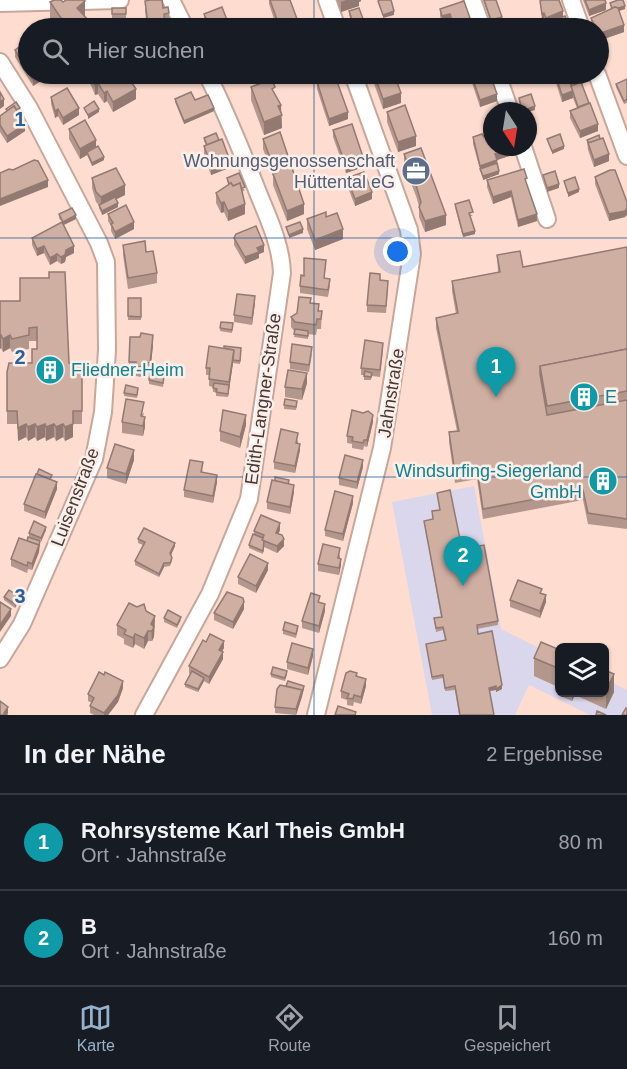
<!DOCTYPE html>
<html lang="de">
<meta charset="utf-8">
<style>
body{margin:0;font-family:Helvetica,sans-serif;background:#242831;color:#f1f3f6}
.controls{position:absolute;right:18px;bottom:18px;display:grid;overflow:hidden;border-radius:9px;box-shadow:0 2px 4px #0004}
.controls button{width:54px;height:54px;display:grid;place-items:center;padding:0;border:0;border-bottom:2px solid #363941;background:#171b24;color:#f1f3f6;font:30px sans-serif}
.compass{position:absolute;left:483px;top:102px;width:54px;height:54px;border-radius:50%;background:#171b24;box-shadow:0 2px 4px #0004;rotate:168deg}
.you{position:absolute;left:398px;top:252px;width:21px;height:21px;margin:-15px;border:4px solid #fff;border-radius:50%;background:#1a73e8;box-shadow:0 0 0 9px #1a73e833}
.badge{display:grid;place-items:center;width:39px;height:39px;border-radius:50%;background:#97b1cc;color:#fff;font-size:20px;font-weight:700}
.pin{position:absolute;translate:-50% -50px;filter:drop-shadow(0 2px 3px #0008)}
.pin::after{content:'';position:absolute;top:32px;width:21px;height:18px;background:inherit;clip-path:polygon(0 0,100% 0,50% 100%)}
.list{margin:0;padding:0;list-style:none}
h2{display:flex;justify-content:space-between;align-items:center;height:78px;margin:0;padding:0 24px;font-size:26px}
h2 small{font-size:20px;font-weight:400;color:#9ea1a6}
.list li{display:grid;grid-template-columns:39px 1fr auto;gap:18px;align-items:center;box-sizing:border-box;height:96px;padding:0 24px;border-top:2px solid #363941}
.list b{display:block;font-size:22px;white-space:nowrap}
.list p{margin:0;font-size:20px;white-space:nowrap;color:#9ea1a6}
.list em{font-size:20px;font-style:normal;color:#9ea1a6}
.icon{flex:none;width:33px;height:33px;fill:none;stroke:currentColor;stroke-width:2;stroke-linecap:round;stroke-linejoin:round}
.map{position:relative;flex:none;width:627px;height:715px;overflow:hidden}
.search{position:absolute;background:#171b24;box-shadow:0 2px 4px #0004;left:18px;right:18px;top:18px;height:66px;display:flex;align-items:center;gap:15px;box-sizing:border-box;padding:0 21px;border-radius:33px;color:#9ea1a6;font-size:22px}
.sheet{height:270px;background:#171b24}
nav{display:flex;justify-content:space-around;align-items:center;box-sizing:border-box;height:84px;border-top:2px solid #363941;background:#171b24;font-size:16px;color:#9ea1a6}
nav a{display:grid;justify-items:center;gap:3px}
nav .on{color:#97b1cc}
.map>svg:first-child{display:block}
.education{fill:#dad7ed}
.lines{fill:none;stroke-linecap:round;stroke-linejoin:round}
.street-casing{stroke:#c8a79b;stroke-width:20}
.street{stroke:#fff;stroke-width:16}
.wall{fill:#b3968c}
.shaded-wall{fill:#927a72}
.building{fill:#d0afa3;stroke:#927a72;stroke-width:1.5}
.grid{fill:none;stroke:#296199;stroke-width:1.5;stroke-opacity:0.55}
.labels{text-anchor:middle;stroke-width:5;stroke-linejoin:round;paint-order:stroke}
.service-label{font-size:18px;fill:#4e5e75;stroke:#fceee9;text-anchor:end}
.culture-label{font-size:18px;fill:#0d838f;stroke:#fceee9;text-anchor:start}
.street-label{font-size:18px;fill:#463934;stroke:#fceee9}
.grid-label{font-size:20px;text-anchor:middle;font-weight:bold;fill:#296199;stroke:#fceee9;stroke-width:5;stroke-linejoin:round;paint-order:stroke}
</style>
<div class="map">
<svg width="627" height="715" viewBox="0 0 627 715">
<rect width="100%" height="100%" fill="#fedccf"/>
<path class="education" d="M 474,486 L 501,629 L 559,658 L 560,692 L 604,692 L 605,679 L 627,690 L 627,715 L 590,715 L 529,685 L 515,715 L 432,715 L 392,502 Z"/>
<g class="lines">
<g class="street-casing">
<g id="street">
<path d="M 171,0 L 185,28"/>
<path d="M 327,0 L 337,28"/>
<path d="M 472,0 L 482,28"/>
<path d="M 571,0 L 581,28"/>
<path d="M 0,3 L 120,0"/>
<path d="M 0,62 L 29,108 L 99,243 L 106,262 L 107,350 L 103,412 L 94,459 L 22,624 L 0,659"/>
<path d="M 497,74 L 510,111"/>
<path d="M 597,74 L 627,156"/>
<path d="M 523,147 L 547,219"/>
<path d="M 144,715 L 210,594 L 249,499 L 282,273 C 281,242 266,214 255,185 C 240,147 225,110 207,74"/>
<path d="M 316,715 L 382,448 L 412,254 L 409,230 L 353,74"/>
</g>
</g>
<use href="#street" class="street"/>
</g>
<g class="wall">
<path d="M 269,0 L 290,0 L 300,28 L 277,28 L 269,4 Z"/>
<path d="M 337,0 L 361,0 L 361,1 L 359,2 L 359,6 L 341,12 Z"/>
<path d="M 483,0 L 496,0 L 502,20 L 491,24 Z"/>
<path d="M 583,0 L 605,0 L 606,10 L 589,16 Z"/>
<path d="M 145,1 L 163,8 L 169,13 L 169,23 L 165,24 L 165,28 L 147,28 L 145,11 Z"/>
<path d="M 540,1 L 563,17 L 570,28 L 526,28 L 526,26 L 546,23 L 544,20 L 542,20 Z"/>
<path d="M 50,2 L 63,2 L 85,16 L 91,28 L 56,28 L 50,20 Z"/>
<path d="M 610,3 L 625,9 L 619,11 L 624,32 L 598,41 L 598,28 L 593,28 L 591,24 L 591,18 L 611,9 Z"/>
<rect x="112" y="8" width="14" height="10"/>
<path d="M 440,9 L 470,25 L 460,28 L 452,28 L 450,21 L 442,23 L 440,16 Z"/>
<path d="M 349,11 L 366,28 L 354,28 L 349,15 Z"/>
<path d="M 204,14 L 230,28 L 205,28 L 205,25 L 206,24 L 204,21 Z"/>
<path d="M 28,41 L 28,74 L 44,74 L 44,79 L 33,86 L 15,57 L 15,50 Z"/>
<path d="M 87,74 L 126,74 L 136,99 L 113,112 L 107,101 L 104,103 L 98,94 L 95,95 L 87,76 Z"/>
<path d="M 237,74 L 264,74 L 258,77 L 258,80 L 248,84 L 247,81 L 241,84 Z"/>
<path d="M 372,74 L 394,74 L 401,103 L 383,109 L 372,78 Z"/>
<path d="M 469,74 L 490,74 L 497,101 L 480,107 Z"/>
<path d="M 585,74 L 585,79 L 571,85 L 598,131 L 580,138 L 570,118 L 570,111 L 577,108 L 573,98 L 562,102 L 556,83 L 556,77 Z"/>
<path d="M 627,79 L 627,103 L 624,104 L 616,87 L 616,84 Z"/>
<path d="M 317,82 L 348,119 L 329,126 L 317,89 Z"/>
<path d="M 251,87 L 275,94 L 281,113 L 282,128 L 264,135 L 251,100 Z"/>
<path d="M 51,97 L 79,115 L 63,125 L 58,116 L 55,118 L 51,104 Z"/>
<path d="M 175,99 L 214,111 L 184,124 L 175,102 Z"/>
<path d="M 6,109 L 20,111 L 18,112 L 25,131 L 7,143 L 0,132 L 0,116 L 6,112 Z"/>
<path d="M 387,112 L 416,146 L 398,152 L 387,122 Z"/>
<path d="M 69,129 L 104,160 L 92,166 L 87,155 L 80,159 L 69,139 Z"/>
<path d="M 333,130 L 364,167 L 346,173 L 333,137 Z"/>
<path d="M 473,137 L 484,137 L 515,154 L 497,160 L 499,174 L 483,180 L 473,144 Z"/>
<path d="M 204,138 L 229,168 L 211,175 L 204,156 L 204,146 L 206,145 L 204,141 Z"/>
<path d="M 263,139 L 304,214 L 287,221 L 273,185 L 273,176 L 263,149 Z"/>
<path d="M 600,139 L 609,161 L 594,167 L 588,150 L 587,140 Z"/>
<path d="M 404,154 L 446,225 L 425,232 L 419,217 L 419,206 L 416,196 L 404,165 Z"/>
<path d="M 595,177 L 625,217 L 609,221 L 595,184 Z"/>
<path d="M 92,178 L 125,195 L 116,199 L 118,207 L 102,215 L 99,208 L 99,205 L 96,202 L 92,188 Z"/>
<path d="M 227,178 L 245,190 L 242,192 L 245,214 L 228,221 L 224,212 L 221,213 L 216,203 L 216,193 L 228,185 Z"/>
<path d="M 347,178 L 372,199 L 355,206 L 347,185 Z"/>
<path d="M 487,180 L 527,185 L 537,221 L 518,227 L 511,197 L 493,204 L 487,187 Z"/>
<path d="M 455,204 L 473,216 L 470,216 L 475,234 L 463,237 L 455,207 Z"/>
<path d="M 59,214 L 76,219 L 64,225 L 74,253 L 66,257 L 65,262 L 61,264 L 57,261 L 50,265 L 44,253 L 37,256 L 32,245 L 32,238 L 62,222 L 59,218 Z"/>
<path d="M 108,214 L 134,229 L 115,239 L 111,231 L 111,226 L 108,221 Z"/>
<path d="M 326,217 L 343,239 L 315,250 L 307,229 L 307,219 Z"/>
<path d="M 234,238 L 264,252 L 259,254 L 259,258 L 245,264 L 234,245 Z"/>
<path d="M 123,245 L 146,252 L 157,273 L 157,283 L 128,289 L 123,255 Z"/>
<path d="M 627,247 L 627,529 L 588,524 L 583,500 L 483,519 L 477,479 L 455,483 L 449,442 L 449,432 L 457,431 L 436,328 L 436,318 L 456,314 L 452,291 L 452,281 L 498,272 L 497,255 L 523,267 Z"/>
<path d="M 326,266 L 324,278 L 330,286 L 328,297 L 300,293 L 300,286 L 304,276 Z"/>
<path d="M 380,280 L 388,288 L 386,313 L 367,312 L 367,305 Z"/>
<rect x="128" y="298" width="13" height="22"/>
<path d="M 0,301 L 20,301 L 69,363 L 82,364 L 82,424 L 73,424 L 73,437 L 65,441 L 63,437 L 56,441 L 54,437 L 46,441 L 45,437 L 37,441 L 35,437 L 28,441 L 26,437 L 18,441 L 17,424 L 7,424 L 7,372 L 32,363 L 37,349 L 37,341 L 29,341 L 29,349 L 12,352 L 10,348 L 3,352 L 1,348 L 0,349 Z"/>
<path d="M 255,303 L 252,325 L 234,322 L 234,315 Z"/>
<path d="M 311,303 L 319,311 L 322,311 L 321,329 L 317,329 L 316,335 L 308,334 L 308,339 L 294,337 L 295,332 L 291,327 L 291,317 Z"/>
<path d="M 221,322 L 233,323 L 232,333 L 220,331 Z"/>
<path d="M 130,337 L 153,345 L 150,373 L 142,372 L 142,377 L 136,376 L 136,372 L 129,372 Z"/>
<path d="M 383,350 L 380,377 L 372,376 L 371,380 L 364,380 L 364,375 L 361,375 L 361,368 Z"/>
<path d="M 241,352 L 240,364 L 233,363 L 228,397 L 216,396 L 216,392 L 213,392 L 213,387 L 209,386 L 209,375 L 206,375 L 206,368 Z"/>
<path d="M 312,354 L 309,372 L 290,369 L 290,362 Z"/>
<path d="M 164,379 L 163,387 L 149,384 L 149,380 Z"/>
<path d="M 307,383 L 302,400 L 285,397 L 285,387 Z"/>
<path d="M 138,391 L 137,398 L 124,396 L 124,393 Z"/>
<path d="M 297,404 L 296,410 L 284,409 L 284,405 Z"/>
<path d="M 144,413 L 143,416 L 145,427 L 143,436 L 122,433 L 122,422 Z"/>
<path d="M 373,422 L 367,447 L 364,446 L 363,450 L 352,448 L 352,444 L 347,443 L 347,436 Z"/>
<path d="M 246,425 L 240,448 L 220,441 L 220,431 Z"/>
<path d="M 298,440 L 298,443 L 300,450 L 295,473 L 274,469 L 274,462 Z"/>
<path d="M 134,460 L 126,484 L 107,478 L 107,468 Z"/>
<path d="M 363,467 L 357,489 L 339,485 L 339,478 Z"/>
<path d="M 203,469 L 202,472 L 217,482 L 213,503 L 184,497 L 184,490 Z"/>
<path d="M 52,478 L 51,480 L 57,489 L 45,519 L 24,511 L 24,504 Z"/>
<path d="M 289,484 L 294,492 L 290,514 L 267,509 L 267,502 Z"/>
<path d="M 437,493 L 462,549 L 498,621 L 498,625 L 477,629 L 478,634 L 502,689 L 496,692 L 496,690 L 489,691 L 494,715 L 459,715 L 455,690 L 445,691 L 443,678 L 432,680 L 426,644 L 445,640 L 443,630 L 436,632 L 434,618 L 441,617 L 424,521 L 433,519 L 432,511 L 440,510 Z"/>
<path d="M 353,503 L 343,541 L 325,536 L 325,530 Z"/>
<path d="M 46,530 L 40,541 L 39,552 L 32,570 L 28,569 L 27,573 L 11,566 L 11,559 L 27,541 L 29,536 L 29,533 Z"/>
<path d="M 280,530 L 278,534 L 284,546 L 277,553 L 264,547 L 263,554 L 249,548 L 249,545 L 254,534 L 254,531 Z"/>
<path d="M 138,539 L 175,546 L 171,555 L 172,561 L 170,566 L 164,567 L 159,577 L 135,565 L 135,561 L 143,545 L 138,543 Z"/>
<path d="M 340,555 L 340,558 L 341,565 L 339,575 L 318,571 L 318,564 Z"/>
<path d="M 268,570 L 256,593 L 238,584 L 238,577 Z"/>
<path d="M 542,593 L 546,602 L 540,618 L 510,607 L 510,600 Z"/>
<path d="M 4,597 L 19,600 L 15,608 L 4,600 Z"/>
<path d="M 320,603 L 325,611 L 319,633 L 302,628 L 302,621 Z"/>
<path d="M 244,609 L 233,629 L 214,620 L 214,613 Z"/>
<path d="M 146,611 L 155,616 L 154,637 L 152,641 L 148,641 L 144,649 L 135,644 L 133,648 L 124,644 L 124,639 L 117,635 L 117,625 Z"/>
<path d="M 164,618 L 181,620 L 177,628 L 164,622 Z"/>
<path d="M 298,629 L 296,638 L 283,634 L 283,630 Z"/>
<path d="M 206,642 L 224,648 L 222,651 L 223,659 L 209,684 L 204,681 L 198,692 L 185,687 L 185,684 L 190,674 L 189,673 L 189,666 Z"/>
<path d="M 560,650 L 560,693 L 604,693 L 604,670 L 614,692 L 606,709 L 575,695 L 572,701 L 558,695 L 558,687 L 534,676 L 534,658 Z"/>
<path d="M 313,656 L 308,675 L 287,669 L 287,662 Z"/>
<path d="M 271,674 L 287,674 L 285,681 L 271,677 Z"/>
<path d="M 357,676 L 366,686 L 361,704 L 354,702 L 353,706 L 347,705 L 347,700 L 341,698 L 341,691 Z"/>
<path d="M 123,688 L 118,702 L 108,715 L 94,715 L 90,713 L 90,706 L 92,703 L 88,701 L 88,694 Z"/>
<path d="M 304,689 L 296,715 L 275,713 L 275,707 Z"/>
</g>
<g class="shaded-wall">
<path d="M 346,0 L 361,0 L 361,1 L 359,2 L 359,6 L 341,12 L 341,2 Z"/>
<path d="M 85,1 L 85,20 L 77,8 Z"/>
<path d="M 606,3 L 606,10 L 589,16 L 589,10 Z"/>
<path d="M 625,6 L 625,9 L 612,13 L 612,10 Z"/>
<path d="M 394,11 L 394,15 L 383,18 L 383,15 Z"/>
<path d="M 563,11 L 563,18 L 546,24 L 546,18 Z"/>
<path d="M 544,13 L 544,20 L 542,20 L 542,14 Z"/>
<path d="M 450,14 L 450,21 L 442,23 L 442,16 Z"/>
<path d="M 502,17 L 502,20 L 491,24 L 491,20 Z"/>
<path d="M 470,18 L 470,25 L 460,28 L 453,28 L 453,24 Z"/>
<path d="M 624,25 L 624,32 L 598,41 L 598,34 Z"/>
<path d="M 42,74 L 44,74 L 44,79 L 33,86 L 33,80 Z"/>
<path d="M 241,74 L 247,74 L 247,81 L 241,84 Z"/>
<path d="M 248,74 L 264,74 L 258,77 L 258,80 L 248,84 Z"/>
<path d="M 313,74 L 326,74 L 313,78 Z"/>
<path d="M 583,74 L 585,74 L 585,79 L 569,86 L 569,79 Z"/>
<path d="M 98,83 L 98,94 L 95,95 L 95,85 Z"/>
<path d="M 136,89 L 136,99 L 113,112 L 113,102 Z"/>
<path d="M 107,91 L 107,101 L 104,103 L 104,93 Z"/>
<path d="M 573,91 L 573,98 L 562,102 L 562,95 Z"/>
<path d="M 401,93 L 401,103 L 383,109 L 383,99 Z"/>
<path d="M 497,94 L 497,101 L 480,107 L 480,100 Z"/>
<path d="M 4,99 L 4,106 L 0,109 L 0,102 Z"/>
<path d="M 281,105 L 282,128 L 264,135 L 264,122 L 278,106 Z"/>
<path d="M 535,106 L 535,110 L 528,112 L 528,111 L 522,111 Z"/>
<path d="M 79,108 L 79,115 L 63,125 L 63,118 Z"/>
<path d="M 214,108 L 214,111 L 184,124 L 184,121 Z"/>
<path d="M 58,109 L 58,116 L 55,118 L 55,111 Z"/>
<path d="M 99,109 L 99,112 L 88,119 L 88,115 Z"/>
<path d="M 348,112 L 348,119 L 329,126 L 329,119 Z"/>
<path d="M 25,124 L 25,131 L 7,143 L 7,136 Z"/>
<path d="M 598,124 L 598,131 L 580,138 L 580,131 Z"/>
<path d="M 416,136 L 416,146 L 398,152 L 398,142 Z"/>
<path d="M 96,140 L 96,151 L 87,152 L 87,155 L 80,159 L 80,149 Z"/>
<path d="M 564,146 L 564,149 L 552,154 L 552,151 Z"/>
<path d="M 515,147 L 515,154 L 497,160 L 497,167 L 480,169 L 480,173 L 480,166 L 495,154 Z"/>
<path d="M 609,154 L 609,161 L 594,167 L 594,160 Z"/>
<path d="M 104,157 L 104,160 L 92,166 L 92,163 Z"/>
<path d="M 229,158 L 229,168 L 211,175 L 211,165 Z"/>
<path d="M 364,160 L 364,167 L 346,173 L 346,166 Z"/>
<path d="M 499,171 L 499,174 L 483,180 L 483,176 Z"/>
<path d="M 48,180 L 48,187 L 0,206 L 0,199 Z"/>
<path d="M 559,184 L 559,188 L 547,192 L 547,188 Z"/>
<path d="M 125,185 L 125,195 L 101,207 L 101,197 Z"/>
<path d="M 579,189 L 579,192 L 568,197 L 568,193 Z"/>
<path d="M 511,191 L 511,197 L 493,204 L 493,197 Z"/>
<path d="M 372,192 L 372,199 L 355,206 L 355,199 Z"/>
<path d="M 224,202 L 224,212 L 221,213 L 221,203 Z"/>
<path d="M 118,203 L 118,207 L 102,215 L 102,211 Z"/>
<path d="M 245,204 L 245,214 L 228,221 L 228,211 Z"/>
<path d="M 304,204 L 304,214 L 287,221 L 287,211 Z"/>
<path d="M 627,208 L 627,215 L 625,217 L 609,221 L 609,214 Z"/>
<path d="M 537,214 L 537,221 L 518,227 L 518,220 Z"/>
<path d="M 76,215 L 76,219 L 63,225 L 63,222 Z"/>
<path d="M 446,215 L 446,225 L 425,232 L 425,221 Z"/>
<path d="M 134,222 L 134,229 L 115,239 L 115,232 Z"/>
<path d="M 303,229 L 303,233 L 289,238 L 289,235 Z"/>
<path d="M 343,229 L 343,239 L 315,250 L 315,240 Z"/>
<path d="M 475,231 L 475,234 L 463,237 L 463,234 Z"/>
<path d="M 264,245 L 264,252 L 259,254 L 259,258 L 245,264 L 245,257 L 257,248 Z"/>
<path d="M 44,246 L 44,253 L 37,256 L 37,249 Z"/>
<path d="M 74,246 L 74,253 L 66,257 L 65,262 L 61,264 L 61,257 L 66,250 Z"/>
<path d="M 57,254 L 57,261 L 50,265 L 50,258 Z"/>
<path d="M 255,296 L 255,303 L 252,325 L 252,318 Z"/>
<path d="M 0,335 L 1,335 L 1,348 L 0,349 Z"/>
<path d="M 10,335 L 10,348 L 3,352 L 3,339 Z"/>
<path d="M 153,335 L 153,345 L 150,373 L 150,363 Z"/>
<path d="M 234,350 L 233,363 L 228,397 L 229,382 Z"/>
<path d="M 307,373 L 307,383 L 302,400 L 302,389 Z"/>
<path d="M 246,415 L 246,425 L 240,448 L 240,437 Z"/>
<path d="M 373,415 L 373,422 L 367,447 L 367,440 Z"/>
<path d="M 145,417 L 145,427 L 143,436 L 143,426 Z"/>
<path d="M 26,424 L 26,437 L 18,441 L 18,428 Z"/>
<path d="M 35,424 L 35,437 L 28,441 L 28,427 Z"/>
<path d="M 45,424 L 45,437 L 37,441 L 37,427 Z"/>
<path d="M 54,424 L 54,437 L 46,441 L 46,427 Z"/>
<path d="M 63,424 L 63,437 L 56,441 L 56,427 Z"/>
<path d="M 73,424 L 73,437 L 65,441 L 65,427 Z"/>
<path d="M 300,444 L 300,450 L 295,473 L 295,466 Z"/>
<path d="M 134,450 L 134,460 L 126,484 L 126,474 Z"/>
<path d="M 363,460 L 363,467 L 357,489 L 357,482 Z"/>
<path d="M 217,475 L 217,482 L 213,503 L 213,496 Z"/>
<path d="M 57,482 L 57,489 L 45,519 L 45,512 Z"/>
<path d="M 294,485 L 294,492 L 290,514 L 290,507 Z"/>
<path d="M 353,496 L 353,503 L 343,541 L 343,534 Z"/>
<path d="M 280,523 L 280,530 L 276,540 L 276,533 Z"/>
<path d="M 46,527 L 46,530 L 41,542 L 41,538 Z"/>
<path d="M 284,539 L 284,546 L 277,553 L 277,546 Z"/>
<path d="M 40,541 L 39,552 L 32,570 L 32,564 Z"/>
<path d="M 175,543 L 175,546 L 170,557 L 170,553 Z"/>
<path d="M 341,559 L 341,565 L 339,575 L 339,568 Z"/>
<path d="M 164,563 L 164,567 L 159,577 L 159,574 Z"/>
<path d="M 268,563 L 268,570 L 256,593 L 256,586 Z"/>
<path d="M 546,595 L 546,602 L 540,618 L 540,611 Z"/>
<path d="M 19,597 L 19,600 L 15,608 L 15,604 Z"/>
<path d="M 244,602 L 244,609 L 233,629 L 233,622 Z"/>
<path d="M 325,604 L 325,611 L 319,633 L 319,626 Z"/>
<path d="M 11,609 L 11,616 L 0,632 L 0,625 Z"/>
<path d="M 155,616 L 154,637 L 152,641 L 151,624 Z"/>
<path d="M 148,631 L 148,641 L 144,649 L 144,638 Z"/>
<path d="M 135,634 L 135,644 L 133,648 L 133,638 Z"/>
<path d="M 224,641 L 224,648 L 219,657 L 219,650 Z"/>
<path d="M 313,649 L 313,656 L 308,675 L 308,668 Z"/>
<path d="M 223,652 L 223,659 L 209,684 L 209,677 Z"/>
<path d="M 614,674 L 614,692 L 606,709 L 606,690 Z"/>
<path d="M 204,678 L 204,681 L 198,692 L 198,689 Z"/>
<path d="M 366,679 L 366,686 L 361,704 L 361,697 Z"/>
<path d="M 123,681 L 123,688 L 118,702 L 108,715 L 104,715 L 104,713 Z"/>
<path d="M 502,685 L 502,689 L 496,692 L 496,689 Z"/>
<path d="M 304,686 L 302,697 L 296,715 L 296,709 Z"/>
<path d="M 496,686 L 496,690 L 489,691 L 489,688 Z"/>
<path d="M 572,693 L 575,693 L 575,695 L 572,701 Z"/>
<path d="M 8,707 L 8,713 L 7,715 L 4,713 Z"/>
</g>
<g class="building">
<path d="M 54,0 L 61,0 L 63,2 L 66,0 L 84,0 L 85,1 L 77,8 L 88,20 L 91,28 L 68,28 L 50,2 Z"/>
<path d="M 150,0 L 162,0 L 163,8 L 168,7 L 169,13 L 164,14 L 165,24 L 148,24 L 145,1 Z"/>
<path d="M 270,0 L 290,0 L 300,27 L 295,28 L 280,28 Z"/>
<path d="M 380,0 L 391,0 L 394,11 L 383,15 L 378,1 Z"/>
<path d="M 484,0 L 496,0 L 502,17 L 491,20 Z"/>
<path d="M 542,0 L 559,0 L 563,11 L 546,18 L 544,13 L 542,14 L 540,1 Z"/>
<path d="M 585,0 L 605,0 L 606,3 L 589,10 Z"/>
<path d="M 618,0 L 623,0 L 625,6 L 618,8 L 615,7 L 612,8 L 610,3 Z"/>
<path d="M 464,1 L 470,18 L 453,24 L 450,14 L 442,16 L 440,9 Z"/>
<path d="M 222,7 L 230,28 L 207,28 L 205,25 L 208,23 L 204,14 Z"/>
<path d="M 615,7 L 618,8 L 624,25 L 598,34 L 598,28 L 596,28 L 591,18 Z"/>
<rect x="112" y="8" width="14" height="6"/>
<path d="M 359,8 L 366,27 L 361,28 L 355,28 L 349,11 Z"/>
<path d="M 565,16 L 570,28 L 527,28 L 526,26 L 543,20 L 546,23 Z"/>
<path d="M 28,41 L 28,72 L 15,50 Z"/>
<path d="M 29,74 L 42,74 L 33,80 Z"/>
<path d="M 90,74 L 126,74 L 136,89 L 113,102 L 107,91 L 104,93 L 98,83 L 95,85 Z"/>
<path d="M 374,74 L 394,74 L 401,93 L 383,99 Z"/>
<path d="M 471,74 L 490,74 L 497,94 L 480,100 Z"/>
<path d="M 564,74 L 583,74 L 569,79 L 573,91 L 562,95 L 556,77 Z"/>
<path d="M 335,76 L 348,112 L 329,119 L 317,82 Z"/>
<path d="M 272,79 L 275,87 L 272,89 L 281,105 L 278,106 L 282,115 L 264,122 L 251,87 Z"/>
<path d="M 627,79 L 627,99 L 624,101 L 616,84 Z"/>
<path d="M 581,82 L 589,103 L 578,107 L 571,86 Z"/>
<path d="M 67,88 L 79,108 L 63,118 L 58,109 L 55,111 L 51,97 Z"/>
<path d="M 0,92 L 4,99 L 0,102 Z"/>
<path d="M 191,92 L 195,100 L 208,95 L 214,108 L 184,121 L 175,99 Z"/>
<path d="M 531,94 L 535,106 L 522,111 L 519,98 Z"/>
<path d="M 94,101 L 99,109 L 88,115 L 84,108 Z"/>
<path d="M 16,102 L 20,108 L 16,110 L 14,106 L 8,111 L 6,109 Z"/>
<path d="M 590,103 L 598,124 L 580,131 L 570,111 Z"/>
<path d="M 405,105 L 416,136 L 398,142 L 387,112 Z"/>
<path d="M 14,106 L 25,124 L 7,136 L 0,125 L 0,116 Z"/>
<path d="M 85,120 L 96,140 L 80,149 L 69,129 Z"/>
<path d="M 352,124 L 364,160 L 346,166 L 333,130 Z"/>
<path d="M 280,132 L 304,204 L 287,211 L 273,174 L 276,173 L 263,139 Z"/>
<path d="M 216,133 L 219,140 L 207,145 L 204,138 Z"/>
<path d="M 492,133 L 492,147 L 515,147 L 495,154 L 497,160 L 480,166 L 473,137 L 482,134 L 484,137 Z"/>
<path d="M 560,134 L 564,146 L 552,151 L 547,139 Z"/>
<path d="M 599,135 L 600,139 L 589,143 L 587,140 Z"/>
<path d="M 603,138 L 609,154 L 594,160 L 588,143 Z"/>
<path d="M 222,139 L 229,158 L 211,165 L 204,146 Z"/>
<path d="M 98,146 L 104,157 L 92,163 L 87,152 Z"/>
<path d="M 421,148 L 446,215 L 425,221 L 419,207 L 421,202 L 416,185 L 404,154 Z"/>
<path d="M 34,160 L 38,161 L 48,180 L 0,199 L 0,173 L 9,169 L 13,170 Z"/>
<path d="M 497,163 L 499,171 L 483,176 L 480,169 Z"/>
<path d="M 116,168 L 125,185 L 101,197 L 96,192 L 92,178 Z"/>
<path d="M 524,169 L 527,178 L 525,179 L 537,214 L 518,220 L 511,191 L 493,197 L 487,180 Z"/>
<path d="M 610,170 L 615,170 L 627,202 L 627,208 L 625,211 L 609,214 L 595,177 Z"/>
<path d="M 555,171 L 559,184 L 547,188 L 543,175 Z"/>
<path d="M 364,172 L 372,192 L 355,199 L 347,178 Z"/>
<path d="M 239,173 L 245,187 L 241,189 L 240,183 L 233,186 L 231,183 L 229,184 L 227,178 Z"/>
<path d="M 575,177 L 579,189 L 568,193 L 564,181 Z"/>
<path d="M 231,183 L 233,186 L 240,183 L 245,204 L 228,211 L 224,202 L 221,203 L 216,193 Z"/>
<path d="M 115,197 L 118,203 L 102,211 L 99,205 Z"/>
<path d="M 469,200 L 473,212 L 469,213 L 475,231 L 463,234 L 455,204 Z"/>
<path d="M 126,205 L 134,222 L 115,232 L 111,224 L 113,223 L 108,214 Z"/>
<path d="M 72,208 L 76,215 L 63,222 L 59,214 Z"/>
<path d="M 326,212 L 326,217 L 337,213 L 343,229 L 315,240 L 307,219 Z"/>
<path d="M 62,222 L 74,246 L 66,250 L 65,255 L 61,257 L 57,254 L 50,258 L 44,246 L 37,249 L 32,238 Z"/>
<path d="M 300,222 L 303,229 L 289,235 L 286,227 Z"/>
<path d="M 256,226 L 264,245 L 257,248 L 259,252 L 245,257 L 234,238 L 236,234 Z"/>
<path d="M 145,241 L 146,252 L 153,251 L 157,273 L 128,278 L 123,245 Z"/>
<path d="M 627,247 L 627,349 L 540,366 L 540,374 L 547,415 L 627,400 L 627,519 L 588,513 L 583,490 L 483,509 L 477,469 L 455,473 L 449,432 L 459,431 L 436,318 L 458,313 L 452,281 L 500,272 L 497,255 L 520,251 L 523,267 Z"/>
<path d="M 304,258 L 326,260 L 324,278 L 330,279 L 328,290 L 300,286 L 301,275 L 304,276 Z"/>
<path d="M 49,272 L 65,272 L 69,363 L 82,364 L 82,411 L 73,411 L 73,424 L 65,427 L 63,424 L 56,427 L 54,424 L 46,427 L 45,424 L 37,427 L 35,424 L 28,427 L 26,424 L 18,428 L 17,411 L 7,411 L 7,372 L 9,363 L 32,363 L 32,349 L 37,349 L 37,327 L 29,328 L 29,335 L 12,339 L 10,335 L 3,339 L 1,335 L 0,335 L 0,301 L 20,301 L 20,278 L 49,278 Z"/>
<path d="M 370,273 L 380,274 L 380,280 L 388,281 L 386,306 L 367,305 Z"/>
<path d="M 237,294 L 255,296 L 252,318 L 234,315 Z"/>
<path d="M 299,297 L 311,298 L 310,303 L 319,304 L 318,311 L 322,311 L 321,319 L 317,319 L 316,325 L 295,322 L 291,317 L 297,313 Z"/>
<path d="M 128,298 L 141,298 L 141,317 L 128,316 Z"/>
<path d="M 221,322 L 233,323 L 232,330 L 220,328 Z"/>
<path d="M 295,329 L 308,331 L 308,336 L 294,334 Z"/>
<path d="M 141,333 L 153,335 L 150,363 L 142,362 L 142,367 L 136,366 L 136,362 L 129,362 L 130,337 L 140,337 Z"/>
<path d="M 365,340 L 383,343 L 380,370 L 361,368 Z"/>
<path d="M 292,344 L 312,347 L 309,365 L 290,362 Z"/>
<path d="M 209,346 L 234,350 L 229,382 L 209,379 L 210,368 L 206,368 Z"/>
<path d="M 224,346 L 241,348 L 240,361 L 233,360 L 234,350 L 224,348 Z"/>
<path d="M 627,349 L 627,391 L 547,406 L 540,366 Z"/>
<path d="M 288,370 L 307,373 L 302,389 L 285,387 Z"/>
<path d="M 365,371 L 372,373 L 371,377 L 364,376 Z"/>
<path d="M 150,373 L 164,376 L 163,383 L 149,380 Z"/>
<path d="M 214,383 L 229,385 L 228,394 L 216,392 L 217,389 L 213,388 Z"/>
<path d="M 126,385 L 138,388 L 137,395 L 124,393 Z"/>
<path d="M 126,399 L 144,402 L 141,416 L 145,417 L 143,426 L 122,422 Z"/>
<path d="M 285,399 L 297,401 L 296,407 L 284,405 Z"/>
<path d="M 223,410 L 246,415 L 240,437 L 220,431 Z"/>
<path d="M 352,410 L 363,413 L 368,411 L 373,415 L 367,440 L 364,440 L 363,443 L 352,441 L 353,437 L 347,436 Z"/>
<path d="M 281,429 L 298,433 L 296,443 L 300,444 L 295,466 L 274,462 Z"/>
<path d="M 115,444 L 134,450 L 126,474 L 107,468 Z"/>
<path d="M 345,455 L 363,460 L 357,482 L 339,478 Z"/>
<path d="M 190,460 L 203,462 L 201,472 L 217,475 L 213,496 L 184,490 Z"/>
<path d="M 39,469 L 52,475 L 50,479 L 37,474 Z"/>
<path d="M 36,474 L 57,482 L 45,512 L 24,504 Z"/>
<path d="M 275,477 L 289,480 L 288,484 L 275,481 Z"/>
<path d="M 272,480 L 294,485 L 290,507 L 267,502 Z"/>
<path d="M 450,490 L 462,549 L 484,545 L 498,621 L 477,625 L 478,634 L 492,631 L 502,685 L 496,689 L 496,686 L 489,688 L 494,715 L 460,715 L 455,686 L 445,688 L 443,675 L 432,677 L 426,644 L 446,640 L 443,627 L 436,628 L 434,618 L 442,617 L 424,521 L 433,519 L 432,511 L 440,510 L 437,493 Z"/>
<path d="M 335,491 L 353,496 L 343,534 L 325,530 Z"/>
<path d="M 261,515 L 280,523 L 276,533 L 282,535 L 284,539 L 277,546 L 262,540 L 264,535 L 254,531 Z"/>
<path d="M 34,521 L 46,527 L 41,538 L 29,533 Z"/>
<path d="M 144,528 L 175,543 L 170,553 L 172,558 L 170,563 L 164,563 L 159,574 L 135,561 L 145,542 L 138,539 Z"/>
<path d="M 253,534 L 263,538 L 262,540 L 264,541 L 263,551 L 249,545 Z"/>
<path d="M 28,537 L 40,541 L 39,545 L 27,541 Z"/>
<path d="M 19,538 L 39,545 L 32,564 L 28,562 L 27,566 L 11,559 Z"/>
<path d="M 323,544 L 340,548 L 338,558 L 341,559 L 339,568 L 318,564 Z"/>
<path d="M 250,554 L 268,563 L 256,586 L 238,577 Z"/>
<path d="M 518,580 L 542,589 L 540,593 L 546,595 L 540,611 L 510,600 Z"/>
<path d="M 9,590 L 19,597 L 15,604 L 4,597 Z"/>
<path d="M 227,592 L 243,598 L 244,602 L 233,622 L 214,613 Z"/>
<path d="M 311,593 L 320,596 L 318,602 L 325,604 L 319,626 L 302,621 Z"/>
<path d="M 0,602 L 11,609 L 0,625 Z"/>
<path d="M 129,603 L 137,607 L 144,604 L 146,611 L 155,616 L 151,624 L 154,627 L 152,631 L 148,631 L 144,638 L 135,634 L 133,638 L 124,634 L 126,630 L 117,625 Z"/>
<path d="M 168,610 L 181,617 L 177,625 L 164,618 Z"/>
<path d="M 285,622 L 298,626 L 296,634 L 283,630 Z"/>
<path d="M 210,634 L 224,641 L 219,650 L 223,652 L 209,677 L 189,666 L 203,640 L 206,642 Z"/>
<path d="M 541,642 L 560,650 L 560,669 L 534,658 Z"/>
<path d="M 292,643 L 313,649 L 308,668 L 287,662 Z"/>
<path d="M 273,667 L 287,671 L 285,678 L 271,674 Z"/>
<path d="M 604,670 L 614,674 L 606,690 L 604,689 Z"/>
<path d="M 192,671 L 204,678 L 198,689 L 185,684 Z"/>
<path d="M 350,671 L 357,673 L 356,676 L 366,679 L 361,697 L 354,695 L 353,699 L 347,698 L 349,694 L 341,691 L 346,673 Z"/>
<path d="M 99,672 L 104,675 L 105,672 L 123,681 L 118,695 L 104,713 L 90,706 L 94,698 L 88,694 Z"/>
<path d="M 288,681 L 304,686 L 302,693 L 302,690 L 286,686 Z"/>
<path d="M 280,685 L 302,690 L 296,709 L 275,707 L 277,689 Z"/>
<path d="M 0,701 L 8,707 L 4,713 L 7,715 L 0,715 Z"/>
<path d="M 338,706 L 356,712 L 355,715 L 335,715 Z"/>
<path d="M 626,708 L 627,708 L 627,715 L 622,715 Z"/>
<path d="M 597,711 L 606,715 L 596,715 Z"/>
</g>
<path class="grid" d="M 314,0 L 314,28M 314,74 L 314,715M 0,238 L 627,238M 0,477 L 627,477"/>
<defs>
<g id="office-disc" transform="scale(1.5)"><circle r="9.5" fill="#5c6f8a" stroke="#fceee9"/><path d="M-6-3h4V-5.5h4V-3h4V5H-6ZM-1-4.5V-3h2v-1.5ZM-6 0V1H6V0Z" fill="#fff"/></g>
<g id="building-disc" transform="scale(1.5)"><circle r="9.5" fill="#0f9aa8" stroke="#fceee9"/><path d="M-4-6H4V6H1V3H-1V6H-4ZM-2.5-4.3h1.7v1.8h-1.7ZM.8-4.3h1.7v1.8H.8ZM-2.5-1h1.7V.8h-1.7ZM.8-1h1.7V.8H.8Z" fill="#fff"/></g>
</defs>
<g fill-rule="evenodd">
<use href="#office-disc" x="416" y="171"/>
<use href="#building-disc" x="50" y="370"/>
<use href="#building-disc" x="584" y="397"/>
<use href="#building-disc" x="603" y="481"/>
</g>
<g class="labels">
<g class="service-label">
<text x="395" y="167">Wohnungsgenossenschaft<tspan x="395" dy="21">Hüttental eG</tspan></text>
</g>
<g class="culture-label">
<text x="71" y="376">Fliedner-Heim</text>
<text x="605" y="403">E</text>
<text x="582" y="477" text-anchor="end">Windsurfing-Siegerland<tspan x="582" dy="21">GmbH</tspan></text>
</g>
<g class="street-label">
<text transform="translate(391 393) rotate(-81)" y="6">Jahnstraße</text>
<text transform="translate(263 399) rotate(-82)" y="6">Edith-Langner-Straße</text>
<text transform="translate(75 497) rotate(-69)" y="6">Luisenstraße</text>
</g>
</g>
<g class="grid-label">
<text x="20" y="126">1</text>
<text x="20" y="364">2</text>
<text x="20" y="603">3</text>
</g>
</svg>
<div class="controls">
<button><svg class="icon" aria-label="layers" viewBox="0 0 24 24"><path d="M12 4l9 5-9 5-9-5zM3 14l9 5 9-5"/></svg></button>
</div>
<svg class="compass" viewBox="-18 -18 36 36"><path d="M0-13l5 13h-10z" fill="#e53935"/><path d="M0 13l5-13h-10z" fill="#9ea1a6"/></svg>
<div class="you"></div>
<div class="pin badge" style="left:496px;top:397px;background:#0f9aa8">1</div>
<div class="pin badge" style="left:463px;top:586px;background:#0f9aa8">2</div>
<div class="search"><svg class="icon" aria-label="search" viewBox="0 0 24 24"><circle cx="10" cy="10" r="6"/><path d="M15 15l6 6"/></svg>Hier suchen</div>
</div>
<section class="sheet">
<h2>In der Nähe<small>2 Ergebnisse</small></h2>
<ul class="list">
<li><span class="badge" style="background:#0f9aa8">1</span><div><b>Rohrsysteme Karl Theis GmbH</b><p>Ort · Jahnstraße</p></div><em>80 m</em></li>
<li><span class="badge" style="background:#0f9aa8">2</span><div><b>B</b><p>Ort · Jahnstraße</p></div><em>160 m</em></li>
</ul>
</section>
<nav>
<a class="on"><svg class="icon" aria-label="map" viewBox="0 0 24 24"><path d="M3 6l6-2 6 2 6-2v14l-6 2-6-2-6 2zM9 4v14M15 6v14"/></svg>Karte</a>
<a><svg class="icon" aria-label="directions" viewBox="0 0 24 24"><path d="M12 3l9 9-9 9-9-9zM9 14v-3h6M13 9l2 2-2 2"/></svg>Route</a>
<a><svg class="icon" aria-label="saved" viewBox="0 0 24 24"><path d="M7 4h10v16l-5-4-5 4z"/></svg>Gespeichert</a>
</nav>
